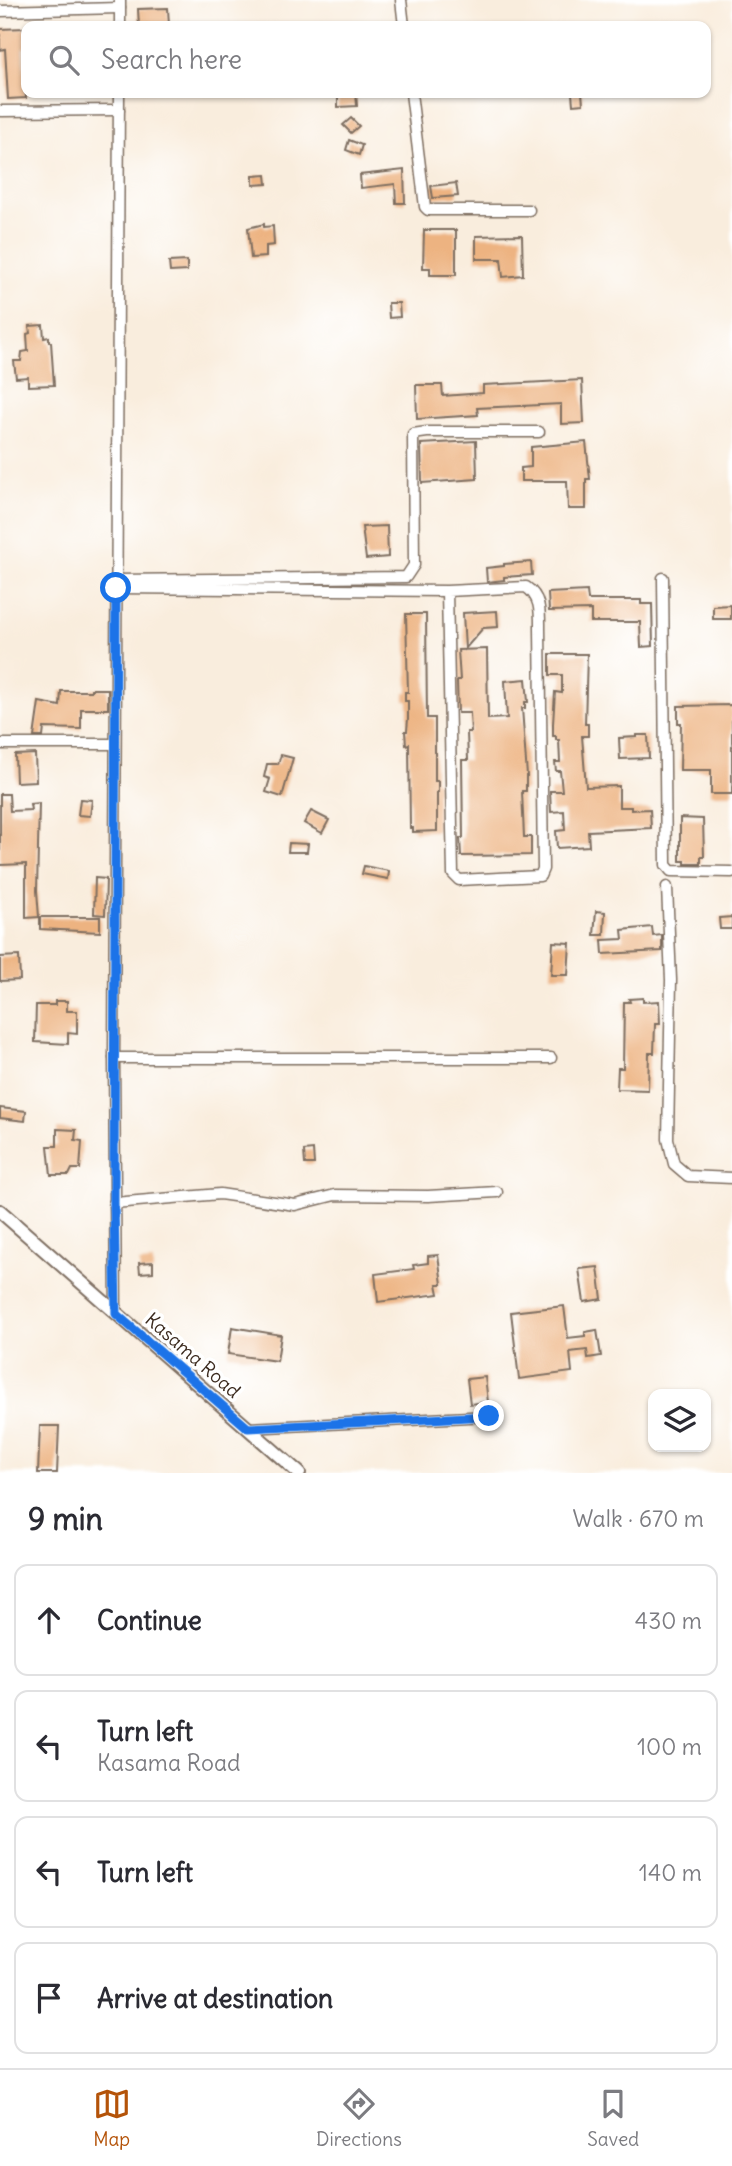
<!DOCTYPE html>
<meta charset="utf-8">
<style>
body{margin:0;font-family:Delius,sans-serif;background:#f2f2f3;color:#2b2b33}
.controls{position:absolute;right:21px;bottom:21px;display:grid;overflow:hidden;border-radius:14px;box-shadow:0 2px 5px #0004}
.controls button{width:63px;height:63px;display:grid;place-items:center;padding:0;border:0;border-bottom:2px solid #e1e1e2;background:#fff;color:#2b2b33;font:35px sans-serif}
.stop{position:absolute;width:21px;height:21px;margin:-16px;border:5px solid #1a73e8;border-radius:50%;background:#fff}
.stop.end{background:#1a73e8;border-color:#fff;box-shadow:0 2px 7px #0008}
.list{margin:0;padding:0;list-style:none}
h2{display:flex;justify-content:space-between;align-items:center;height:91px;margin:0;padding:0 28px;font-size:30px}
h2 small{font-size:23px;font-weight:400;color:#7c7c81}
.list li{display:grid;grid-template-columns:46px 1fr auto;gap:21px;align-items:center;box-sizing:border-box;height:112px;margin:0 14px 14px;padding:0 14px;border:2px solid #e1e1e2;border-radius:14px}
.list b{display:block;font-size:26px;white-space:nowrap}
.list p{margin:0;font-size:23px;white-space:nowrap;color:#7c7c81}
.list em{font-size:23px;font-style:normal;color:#7c7c81}
.icon{flex:none;width:38px;height:38px;fill:none;stroke:currentColor;stroke-width:2;stroke-linecap:round;stroke-linejoin:round}
.map{position:relative;flex:none;width:732px;height:1473px;overflow:hidden}
.search{position:absolute;background:#fff;box-shadow:0 2px 5px #0004;left:21px;right:21px;top:21px;height:77px;display:flex;align-items:center;gap:18px;box-sizing:border-box;padding:0 24px;border-radius:14px;color:#7c7c81;font-size:26px}
.sheet{height:595px;background:#fff}
nav{display:flex;justify-content:space-around;align-items:center;box-sizing:border-box;height:98px;border-top:2px solid #e1e1e2;background:#fff;font-size:19px;color:#7c7c81}
nav a{display:grid;justify-items:center;gap:4px}
nav .on{color:#b45309}
.map>svg:first-child{display:block}
.building{fill:#edb381}
.lines{fill:none;stroke-linecap:round;stroke-linejoin:round}
.minor-casing{stroke:#7e6e61;stroke-width:13}
.tertiary-casing{stroke:#7e6e61;stroke-width:16}
.minor{stroke:#fff;stroke-width:10}
.tertiary{stroke:#fff;stroke-width:12}
.route{stroke:#1a73e8;stroke-width:9}
.labels{text-anchor:middle;stroke-width:7;stroke-linejoin:round;paint-order:stroke}
.street-label{font-size:19px;fill:#3b2a1e;stroke:#fff}
</style>
<div class="map">
<svg width="732" height="1473" viewBox="0 0 732 1473">
<rect width="100%" height="100%" fill="#fff"/>
<filter id="ink" filterUnits="userSpaceOnUse"><feTurbulence type="fractalNoise" baseFrequency=".0143" numOctaves="2"/><feDisplacementMap in="SourceGraphic" scale="14" xChannelSelector="R" yChannelSelector="G"/><feConvolveMatrix kernelMatrix="1 2 1 2 8 2 1 2 1" color-interpolation-filters="sRGB"/></filter>
<filter id="wash" filterUnits="userSpaceOnUse"><feTurbulence type="fractalNoise" baseFrequency=".00686" numOctaves="4" result="noise"/><feDisplacementMap in="SourceGraphic" scale="28" xChannelSelector="R" yChannelSelector="G"/><feGaussianBlur stdDeviation="1.57" result="paint"/><feColorMatrix in="noise" values="0 0 0 0 0 0 0 0 0 0 0 0 0 0 0 0 0 1.4 0 .05"/><feComposite in="paint" operator="in"/></filter>
<g filter="url(#wash)">
<rect width="100%" height="100%" fill="#f9eddd"/>
<g id="blocks">
<g class="building">
<path d="M 168,8 L 169,26 L 139,26 L 138,9 Z"/>
<path d="M 26,28 L 26,48 L 23,48 L 26,98 L 8,99 L 5,49 L 0,50 L 0,29 Z"/>
<path d="M 338,93 L 356,93 L 357,106 L 338,107 Z"/>
<path d="M 572,93 L 582,93 L 583,104 L 573,105 Z"/>
<path d="M 351,118 L 359,126 L 351,133 L 343,125 Z"/>
<path d="M 349,140 L 362,145 L 359,155 L 346,150 Z"/>
<path d="M 404,170 L 405,203 L 396,203 L 395,184 L 361,188 L 360,175 Z"/>
<path d="M 266,175 L 267,184 L 253,185 L 253,176 Z"/>
<path d="M 456,183 L 458,196 L 433,198 L 431,186 Z"/>
<path d="M 264,224 L 264,227 L 273,226 L 274,245 L 266,246 L 266,257 L 251,258 L 248,228 Z"/>
<path d="M 424,230 L 456,230 L 456,275 L 430,275 L 430,268 L 423,268 Z"/>
<path d="M 522,235 L 523,275 L 503,277 L 501,259 L 476,259 L 476,236 Z"/>
<path d="M 187,261 L 187,271 L 170,272 L 169,262 Z"/>
<path d="M 388,303 L 399,303 L 400,317 L 389,318 Z"/>
<path d="M 43,325 L 44,338 L 49,337 L 49,342 L 51,342 L 54,385 L 28,386 L 28,377 L 16,378 L 14,361 L 21,361 L 22,352 L 28,351 L 27,334 L 30,333 L 29,326 Z"/>
<path d="M 582,380 L 584,423 L 561,424 L 561,404 L 477,408 L 478,415 L 417,419 L 416,385 L 442,385 L 443,396 L 483,393 L 483,385 Z"/>
<path d="M 476,441 L 477,479 L 422,483 L 421,444 Z"/>
<path d="M 586,442 L 590,479 L 586,479 L 586,509 L 568,509 L 567,481 L 521,481 L 521,468 L 531,467 L 531,447 Z"/>
<path d="M 387,526 L 388,557 L 366,559 L 362,527 Z"/>
<path d="M 531,562 L 532,575 L 504,577 L 504,580 L 487,582 L 486,568 L 504,566 L 504,564 Z"/>
<path d="M 587,591 L 588,600 L 641,600 L 641,604 L 652,604 L 653,646 L 641,647 L 640,622 L 591,622 L 591,610 L 549,611 L 548,593 Z"/>
<path d="M 731,605 L 731,619 L 713,619 L 713,606 Z"/>
<path d="M 497,611 L 498,627 L 483,628 L 465,649 L 463,613 Z"/>
<path d="M 406,614 L 426,614 L 427,718 L 435,718 L 435,781 L 438,781 L 438,792 L 437,792 L 437,831 L 413,832 L 413,828 L 410,828 L 409,744 L 406,745 L 405,731 L 407,731 L 408,719 L 408,701 L 405,701 L 405,692 L 408,692 Z"/>
<path d="M 487,649 L 488,719 L 507,718 L 505,681 L 526,679 L 528,702 L 525,702 L 525,708 L 522,708 L 527,776 L 526,776 L 526,791 L 522,791 L 524,837 L 531,837 L 531,855 L 461,856 L 460,838 L 463,838 L 462,760 L 468,760 L 467,732 L 471,732 L 470,713 L 458,713 L 457,680 L 460,680 L 458,650 Z"/>
<path d="M 550,654 L 587,654 L 585,724 L 588,724 L 588,736 L 582,736 L 586,787 L 619,786 L 619,807 L 631,807 L 631,810 L 650,809 L 651,828 L 588,831 L 589,846 L 557,848 L 556,831 L 565,830 L 564,811 L 551,812 L 550,791 L 562,791 L 560,771 L 556,771 L 555,762 L 560,762 L 559,740 L 556,740 L 556,736 L 553,736 L 553,724 L 555,692 L 562,693 L 562,675 L 550,675 Z"/>
<path d="M 91,689 L 108,689 L 108,709 L 81,709 L 81,729 L 44,728 L 43,737 L 34,737 L 39,702 L 60,706 L 61,691 L 91,691 Z"/>
<path d="M 732,705 L 732,794 L 711,794 L 711,770 L 680,770 L 681,723 L 678,723 L 678,706 Z"/>
<path d="M 637,735 L 648,735 L 649,758 L 620,759 L 619,738 L 637,737 Z"/>
<path d="M 35,754 L 36,781 L 16,782 L 15,755 Z"/>
<path d="M 281,755 L 293,758 L 282,797 L 266,792 L 270,779 L 264,777 L 267,764 L 278,764 Z"/>
<path d="M 0,794 L 9,794 L 10,811 L 31,810 L 30,804 L 39,803 L 37,891 L 39,917 L 26,918 L 26,864 L 0,865 Z"/>
<path d="M 80,799 L 92,800 L 90,816 L 78,815 Z"/>
<path d="M 311,811 L 329,820 L 322,833 L 304,823 Z"/>
<path d="M 680,818 L 703,819 L 704,857 L 701,857 L 701,864 L 685,864 L 685,861 L 680,861 Z"/>
<path d="M 289,843 L 308,844 L 307,852 L 288,852 Z"/>
<path d="M 364,866 L 389,871 L 388,879 L 362,874 Z"/>
<path d="M 95,878 L 106,879 L 105,915 L 94,914 Z"/>
<path d="M 596,911 L 605,912 L 604,935 L 594,935 Z"/>
<path d="M 40,917 L 100,917 L 100,932 L 40,929 Z"/>
<path d="M 732,917 L 732,929 L 720,929 L 719,918 Z"/>
<path d="M 652,927 L 653,936 L 662,935 L 662,951 L 603,954 L 602,940 L 623,939 L 622,930 Z"/>
<path d="M 553,942 L 570,943 L 568,975 L 551,975 Z"/>
<path d="M 19,956 L 20,980 L 0,981 L 0,957 Z"/>
<path d="M 643,998 L 643,1002 L 659,1001 L 660,1024 L 655,1024 L 654,1053 L 649,1053 L 648,1090 L 617,1089 L 618,1068 L 623,1068 L 624,1002 L 630,1002 L 629,999 Z"/>
<path d="M 55,1001 L 67,1001 L 67,1011 L 77,1011 L 77,1034 L 68,1033 L 68,1044 L 35,1042 L 36,1005 L 55,1005 Z"/>
<path d="M 0,1108 L 26,1111 L 25,1121 L 0,1118 Z"/>
<path d="M 57,1129 L 76,1130 L 75,1140 L 82,1141 L 80,1169 L 72,1169 L 69,1175 L 51,1175 L 48,1146 L 57,1146 Z"/>
<path d="M 313,1150 L 314,1164 L 305,1164 L 304,1151 Z"/>
<path d="M 438,1255 L 442,1284 L 437,1284 L 439,1294 L 378,1302 L 375,1274 L 414,1269 L 413,1265 L 428,1263 L 428,1256 Z"/>
<path d="M 153,1262 L 153,1272 L 140,1273 L 139,1263 Z"/>
<path d="M 598,1267 L 602,1299 L 584,1302 L 579,1269 Z"/>
<path d="M 564,1306 L 568,1338 L 585,1336 L 585,1332 L 597,1330 L 601,1356 L 588,1358 L 587,1350 L 570,1352 L 572,1372 L 519,1379 L 511,1312 Z"/>
<path d="M 232,1327 L 281,1335 L 277,1361 L 228,1354 Z"/>
<path d="M 485,1377 L 488,1402 L 470,1404 L 467,1379 Z"/>
<path d="M 40,1426 L 59,1426 L 57,1473 L 38,1473 Z"/>
</g>
</g>
</g>
<g filter="url(#ink)">
<use href="#blocks" fill-opacity="0" stroke="#7e6e61" stroke-width="2"/>
<g class="lines">
<g class="minor-casing">
<g id="minor">
<path d="M 401,0 L 404,26"/>
<path d="M 0,11 L 120,8"/>
<path d="M 120,26 L 120,0"/>
<path d="M 411,93 L 425,207 L 428,210 L 529,210"/>
<path d="M 0,111 L 119,110"/>
<path d="M 663,578 L 666,865 L 671,871 L 732,872"/>
<path d="M 116,580 L 406,577 L 414,565 L 413,434 L 427,432 L 539,432"/>
<path d="M 116,588 L 447,591 L 526,587 C 541,597 540,612 540,629 L 543,869 L 540,876 L 459,880 L 453,874 L 447,591"/>
<path d="M 0,744 L 115,744"/>
<path d="M 667,887 L 671,980 L 668,1139 L 674,1164 L 688,1176 L 732,1178"/>
<path d="M 114,1058 L 551,1058"/>
<path d="M 114,1203 L 220,1194 L 295,1205 L 335,1195 L 428,1196 L 497,1192"/>
<path d="M 116,1314 L 114,1058 L 119,93"/>
<path d="M 248,1428 L 489,1416"/>
</g>
</g>
<g class="tertiary-casing">
<path id="tertiary" d="M 0,1211 L 299,1473"/>
</g>
<use href="#minor" class="minor"/>
<use href="#tertiary" class="tertiary"/>
</g>
</g>
<g class="lines" filter="url(#ink)">
<path class="route" d="M 116,588 L 114,1203 L 116,1314 L 248,1428 L 489,1416"/>
</g>
<g class="labels">
<g class="street-label">
<text transform="translate(193 1355) rotate(41)" y="7">Kasama Road</text>
</g>
</g>
</svg>
<div class="controls">
<button><svg class="icon" aria-label="layers" viewBox="0 0 24 24"><path d="M12 4l9 5-9 5-9-5zM3 14l9 5 9-5"/></svg></button>
</div>
<div class="stop" style="left:116px;top:588px"></div>
<div class="stop end" style="left:489px;top:1416px"></div>
<div class="search"><svg class="icon" aria-label="search" viewBox="0 0 24 24"><circle cx="10" cy="10" r="6"/><path d="M15 15l6 6"/></svg>Search here</div>
</div>
<section class="sheet">
<h2>9 min<small>Walk · 670 m</small></h2>
<ul class="list">
<li><svg class="icon" aria-label="ahead" viewBox="0 0 24 24"><path d="M12 20V5M6 11l6-6 6 6"/></svg><div><b>Continue</b></div><em>430 m</em></li>
<li><svg class="icon" aria-label="left" viewBox="0 0 24 24"><path d="M17 20v-9H6M10 6l-5 5 5 5"/></svg><div><b>Turn left</b><p>Kasama Road</p></div><em>100 m</em></li>
<li><svg class="icon" aria-label="left" viewBox="0 0 24 24"><path d="M17 20v-9H6M10 6l-5 5 5 5"/></svg><div><b>Turn left</b></div><em>140 m</em></li>
<li><svg class="icon" aria-label="arrive" viewBox="0 0 24 24"><path d="M6 21V4h12l-3 4 3 4H6"/></svg><div><b>Arrive at destination</b></div></li>
</ul>
</section>
<nav>
<a class="on"><svg class="icon" aria-label="map" viewBox="0 0 24 24"><path d="M3 6l6-2 6 2 6-2v14l-6 2-6-2-6 2zM9 4v14M15 6v14"/></svg>Map</a>
<a><svg class="icon" aria-label="directions" viewBox="0 0 24 24"><path d="M12 3l9 9-9 9-9-9zM9 14v-3h6M13 9l2 2-2 2"/></svg>Directions</a>
<a><svg class="icon" aria-label="saved" viewBox="0 0 24 24"><path d="M7 4h10v16l-5-4-5 4z"/></svg>Saved</a>
</nav>
